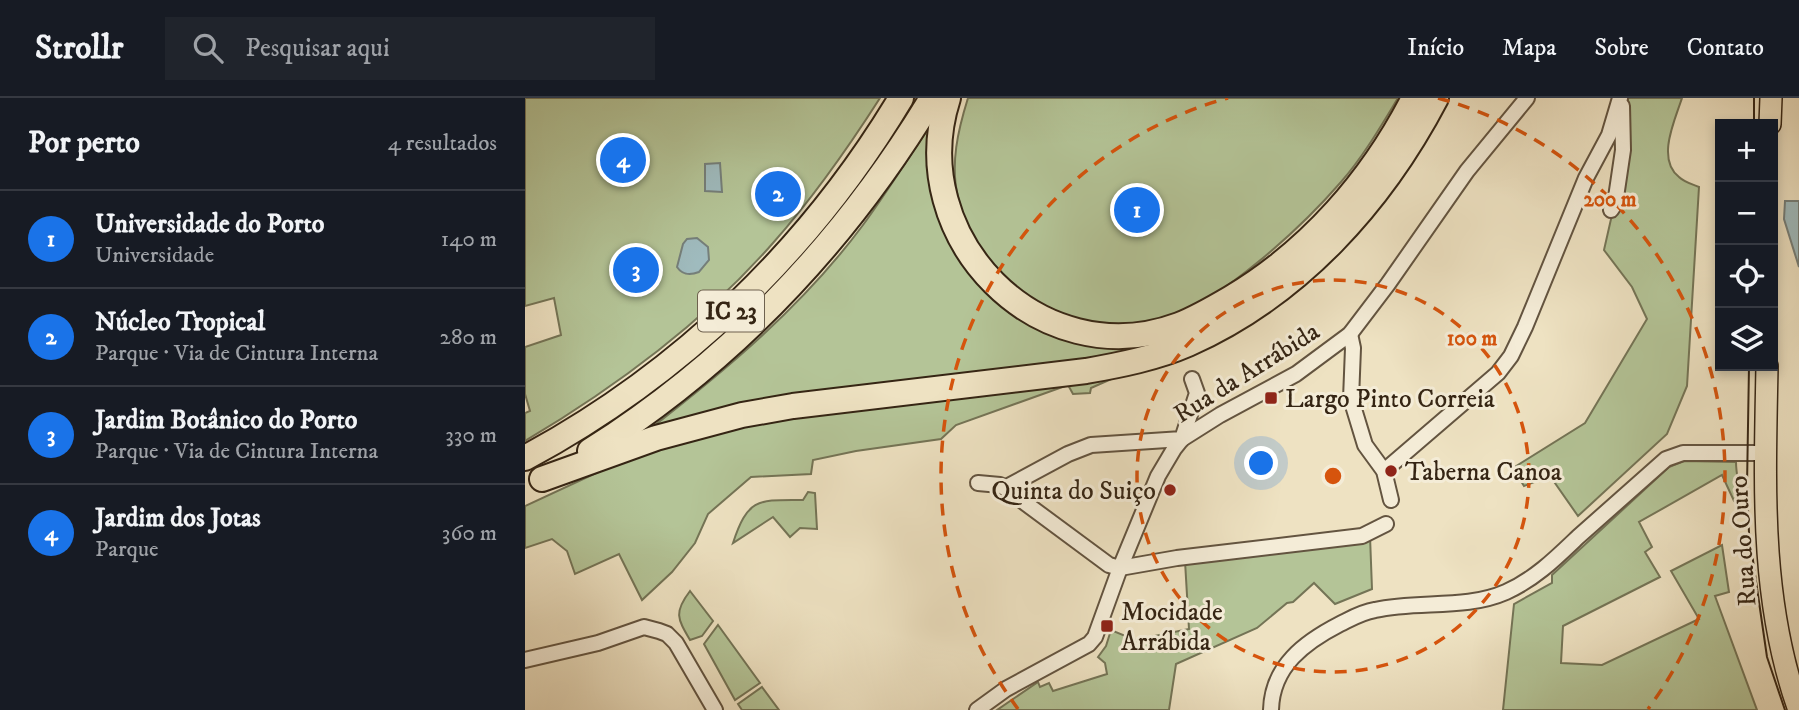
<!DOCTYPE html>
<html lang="pt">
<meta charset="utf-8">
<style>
body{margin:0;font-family:"IM FELL DW Pica",serif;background:#20242c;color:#f1f3f6}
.controls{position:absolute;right:21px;top:21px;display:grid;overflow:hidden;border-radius:0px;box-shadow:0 4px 10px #0003}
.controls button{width:63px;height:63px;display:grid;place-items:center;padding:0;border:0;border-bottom:2px solid #363941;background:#171b24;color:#f1f3f6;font:35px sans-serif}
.you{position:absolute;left:737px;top:366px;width:24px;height:24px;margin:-18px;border:5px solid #fff;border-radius:50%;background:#1a73e8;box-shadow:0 0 0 10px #1a73e833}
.badge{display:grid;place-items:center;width:46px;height:46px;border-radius:50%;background:#1a73e8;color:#fff;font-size:23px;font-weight:700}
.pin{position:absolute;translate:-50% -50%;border:4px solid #fff;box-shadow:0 2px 7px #0006}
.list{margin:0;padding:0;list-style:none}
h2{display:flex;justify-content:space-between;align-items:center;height:91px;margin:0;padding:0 28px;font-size:30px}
h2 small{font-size:23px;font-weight:400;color:#9ea1a6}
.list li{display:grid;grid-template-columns:46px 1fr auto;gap:21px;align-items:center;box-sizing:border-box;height:98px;padding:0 28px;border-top:2px solid #363941}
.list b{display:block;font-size:26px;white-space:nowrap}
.list p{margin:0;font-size:23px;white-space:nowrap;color:#9ea1a6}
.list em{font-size:23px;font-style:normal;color:#9ea1a6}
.icon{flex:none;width:38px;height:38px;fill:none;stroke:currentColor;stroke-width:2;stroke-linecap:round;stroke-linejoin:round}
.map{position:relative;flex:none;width:1274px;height:612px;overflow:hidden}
header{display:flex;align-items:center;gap:42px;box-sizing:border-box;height:98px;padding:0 35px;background:#171b24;border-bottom:2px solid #363941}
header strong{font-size:33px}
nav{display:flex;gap:38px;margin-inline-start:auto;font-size:24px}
.search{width:490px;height:63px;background:#20242c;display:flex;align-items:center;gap:18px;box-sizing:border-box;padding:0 24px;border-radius:0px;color:#9ea1a6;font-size:26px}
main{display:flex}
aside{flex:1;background:#171b24}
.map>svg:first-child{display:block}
.green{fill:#b4c497;stroke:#747456;stroke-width:2}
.water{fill:#9fbbbe;stroke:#757f7a;stroke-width:2}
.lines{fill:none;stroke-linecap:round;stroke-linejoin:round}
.minor-casing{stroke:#635440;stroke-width:18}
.primary-casing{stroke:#352514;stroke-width:24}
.motorway-casing{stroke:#352514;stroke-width:28}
.minor{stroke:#f4ecd7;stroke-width:14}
.primary{stroke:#eee2c2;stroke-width:21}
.motorway{stroke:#eee2c2;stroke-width:24}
.tram{stroke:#352514;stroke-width:2}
.ring{fill:none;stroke:#d6540d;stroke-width:3.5;stroke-dasharray:12 9}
.poi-dot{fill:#8f2418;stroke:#f4ecd7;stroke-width:2.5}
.labels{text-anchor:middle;stroke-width:6;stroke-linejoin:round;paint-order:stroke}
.shield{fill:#f4ecd7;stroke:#6e614e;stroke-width:2}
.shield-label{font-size:24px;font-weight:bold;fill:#352514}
.street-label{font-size:26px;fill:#352514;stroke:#f4ecd7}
.poi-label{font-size:26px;fill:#352514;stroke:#f4ecd7;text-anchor:start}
.centre{fill:#d6540d;stroke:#f4ecd7;stroke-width:3.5}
.ring-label{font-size:21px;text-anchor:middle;font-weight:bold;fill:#d6540d;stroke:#f4ecd7;stroke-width:6;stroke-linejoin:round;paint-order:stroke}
</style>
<header>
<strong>Strollr</strong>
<div class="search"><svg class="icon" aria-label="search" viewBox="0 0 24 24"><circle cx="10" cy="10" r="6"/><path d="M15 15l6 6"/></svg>Pesquisar aqui</div>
<nav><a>Início</a><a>Mapa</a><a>Sobre</a><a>Contato</a></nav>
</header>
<main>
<aside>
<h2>Por perto<small>4 resultados</small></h2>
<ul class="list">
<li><span class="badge">1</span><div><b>Universidade do Porto</b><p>Universidade</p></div><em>140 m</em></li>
<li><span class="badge">2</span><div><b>Núcleo Tropical</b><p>Parque · Via de Cintura Interna</p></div><em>280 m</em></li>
<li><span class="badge">3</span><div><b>Jardim Botânico do Porto</b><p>Parque · Via de Cintura Interna</p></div><em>330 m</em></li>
<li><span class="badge">4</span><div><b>Jardim dos Jotas</b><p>Parque</p></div><em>360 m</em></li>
</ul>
</aside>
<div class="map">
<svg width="1274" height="612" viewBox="0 0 1274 612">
<rect width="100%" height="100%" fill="#eee2c2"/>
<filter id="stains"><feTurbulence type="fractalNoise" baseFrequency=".00286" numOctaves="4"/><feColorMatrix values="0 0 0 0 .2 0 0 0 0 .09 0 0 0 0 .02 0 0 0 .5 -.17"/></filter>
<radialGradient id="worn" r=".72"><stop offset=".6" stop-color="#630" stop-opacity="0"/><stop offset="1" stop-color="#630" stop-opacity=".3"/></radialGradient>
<g class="green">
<path d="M 0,0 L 355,0 C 323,50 288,100 248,145 C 178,225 91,289 0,343 L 0,315 L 5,313 L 0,296 L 0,249 L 36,237 L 29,200 L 0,208 Z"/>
<path d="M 443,0 L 873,0 C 856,28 838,59 816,84 C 777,129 699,201 642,221 C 556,251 452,187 433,99 C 425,66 433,32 443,0 Z"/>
<path d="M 1102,0 L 1157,0 C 1150,22 1131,61 1154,79 C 1159,84 1167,86 1174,89 L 1162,288 L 1142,336 L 1053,418 L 1025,378 L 999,388 L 988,370 L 1060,325 L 1122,221 L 1107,189 L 1079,152 L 1101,55 Z"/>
<path d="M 407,25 L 405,37 L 405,78 L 413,117 L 430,149 L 448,175 L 601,245 L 753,185 L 616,253 L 121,334 C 200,273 278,208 338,127 C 362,94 384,59 407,25 Z"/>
<path d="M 593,278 L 566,290 L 565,295 L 548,296 L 543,287 L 431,327 L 416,341 L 331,353 L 288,362 L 286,376 L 226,379 L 183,416 L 170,445 L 147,474 L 117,502 L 94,456 L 50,476 L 42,453 L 27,441 L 0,450 L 0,408 L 112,356 L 261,317 Z"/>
<path d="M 1159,363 L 1211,364 C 1211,379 1216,393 1216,409 L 1209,403 L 1197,377 L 1114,424 L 1127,449 L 1120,454 L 1135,479 L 1038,528 L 1036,565 L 1077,567 L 1174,521 L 1146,473 L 1197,447 L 1204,494 L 1190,498 L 1232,612 L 978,612 L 989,506 L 1027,485 L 1027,477 L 1144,369 Z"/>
<path d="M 283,394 L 290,395 L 292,431 L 275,430 L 265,439 L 248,419 L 208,445 C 223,399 234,402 278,402 Z"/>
<path d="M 845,438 L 847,491 L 810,506 L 789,485 L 768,504 L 762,505 L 732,530 L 651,566 L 644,612 L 472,612 L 513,584 L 515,589 L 524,585 L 528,593 L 582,576 L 580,565 L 573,559 L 581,548 L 586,532 L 610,542 L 664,531 L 660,463 Z"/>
<path d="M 165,493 L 188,523 L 177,538 L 165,542 C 152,520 149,514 165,493 Z"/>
<path d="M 193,527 L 235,585 L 210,602 L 179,546 Z"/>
<path d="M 237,589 L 254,612 L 217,612 L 213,606 Z"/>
</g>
<g class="water">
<path d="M 195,65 L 197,94 L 180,93 L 180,66 Z"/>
<path d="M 1260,103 L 1274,103 L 1274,169 L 1259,121 Z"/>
<path d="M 172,140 L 183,149 L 184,162 L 174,174 C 166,177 158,178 152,169 L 158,146 L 162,141 Z"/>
</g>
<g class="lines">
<g class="minor-casing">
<g id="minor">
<path d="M 1086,112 L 1090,106 L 1098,52 L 1097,8"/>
<path d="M 825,236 L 828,250 L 826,301 L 840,347 L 859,373 L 866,402"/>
<path d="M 667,281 L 672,295 L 657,341 L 566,347 L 543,356 L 480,390 L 584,467 L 595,470 L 652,460 L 837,438 L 861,426"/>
<path d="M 859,373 L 973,275 L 986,258 L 1000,229 L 1061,80 L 1084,37 L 1095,0"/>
<path d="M 453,385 L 475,387 L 480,390"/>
<path d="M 0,562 L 73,545 L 119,529 L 134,533 L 142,536 L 151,545 L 190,612"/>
<path d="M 452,612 L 481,591 L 564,546 L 570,539 L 595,470 L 633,378 L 649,351 L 657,341 L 695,317 L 771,276 L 825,236 L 863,186 L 942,73 L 1002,0"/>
<path d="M 746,612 C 747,568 780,544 815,526 C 827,520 837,514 850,512 C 893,502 940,512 981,494 C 1010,481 1031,460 1053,439 C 1082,413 1112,387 1141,361 L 1158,355 L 1239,355"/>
</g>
</g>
<g class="primary-casing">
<g id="primary">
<path d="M 1245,26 L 1246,0"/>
<path d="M 1242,268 C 1240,383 1234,501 1274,612"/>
</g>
</g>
<g class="motorway-casing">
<g id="motorway">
<path d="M 423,0 C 378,139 514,279 654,227 C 672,220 689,210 706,200 C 785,153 847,82 889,0"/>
<path d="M 65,353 C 207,263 320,144 407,0"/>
<path d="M 0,360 C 156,276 285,152 376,0"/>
<path d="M 17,381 L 131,340 L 217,317 L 268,308 L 561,273 C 595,267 631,260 663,246 C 773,197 856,105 911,0"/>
</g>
</g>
<use href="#minor" class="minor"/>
<use href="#primary" class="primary"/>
<use href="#motorway" class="motorway"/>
<g class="tram">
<path d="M 1229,26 L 1229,0"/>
<path d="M 1224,268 L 1222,388 L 1224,435 L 1242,559 L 1260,612"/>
</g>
</g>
<g class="ring">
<circle cx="808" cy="378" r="196"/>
<path d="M493 611A392 392 0 0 1 703 0M913 0A392 392 0 0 1 1123 611"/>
</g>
<g class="poi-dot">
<rect x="739" y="293" width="14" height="14" rx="3.5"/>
<circle cx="866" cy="373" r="7"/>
<circle cx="645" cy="392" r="7"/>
<rect x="575" y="521" width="14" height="14" rx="3.5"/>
</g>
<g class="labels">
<rect class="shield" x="173" y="192.5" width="66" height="41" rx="5"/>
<g class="shield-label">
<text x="206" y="221">IC 23</text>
</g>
<g class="street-label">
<text transform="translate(721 274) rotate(-32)" y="9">Rua da Arrábida</text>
<text transform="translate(1217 443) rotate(-94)" y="9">Rua do Ouro</text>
</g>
<g class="poi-label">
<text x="760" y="309">Largo Pinto Correia</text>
<text x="880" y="382">Taberna Canoa</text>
<text x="631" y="401" text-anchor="end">Quinta do Suiço</text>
<text x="596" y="522">Mocidade<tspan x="596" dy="30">Arrábida</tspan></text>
</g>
</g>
<circle cx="808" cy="378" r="10" class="centre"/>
<g class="ring-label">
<text x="1085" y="108">200 m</text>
<text x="947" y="247">100 m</text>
</g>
<rect width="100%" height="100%" filter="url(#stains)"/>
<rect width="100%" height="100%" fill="url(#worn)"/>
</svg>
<div class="controls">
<button>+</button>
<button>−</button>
<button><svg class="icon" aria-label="locate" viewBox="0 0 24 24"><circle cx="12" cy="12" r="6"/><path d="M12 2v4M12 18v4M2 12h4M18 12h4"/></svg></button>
<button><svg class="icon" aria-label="layers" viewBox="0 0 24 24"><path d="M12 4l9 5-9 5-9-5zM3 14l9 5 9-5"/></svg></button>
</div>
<div class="you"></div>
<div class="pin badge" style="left:612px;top:112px">1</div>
<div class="pin badge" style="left:253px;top:96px">2</div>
<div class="pin badge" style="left:111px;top:172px">3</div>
<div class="pin badge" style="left:98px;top:62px">4</div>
</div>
</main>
